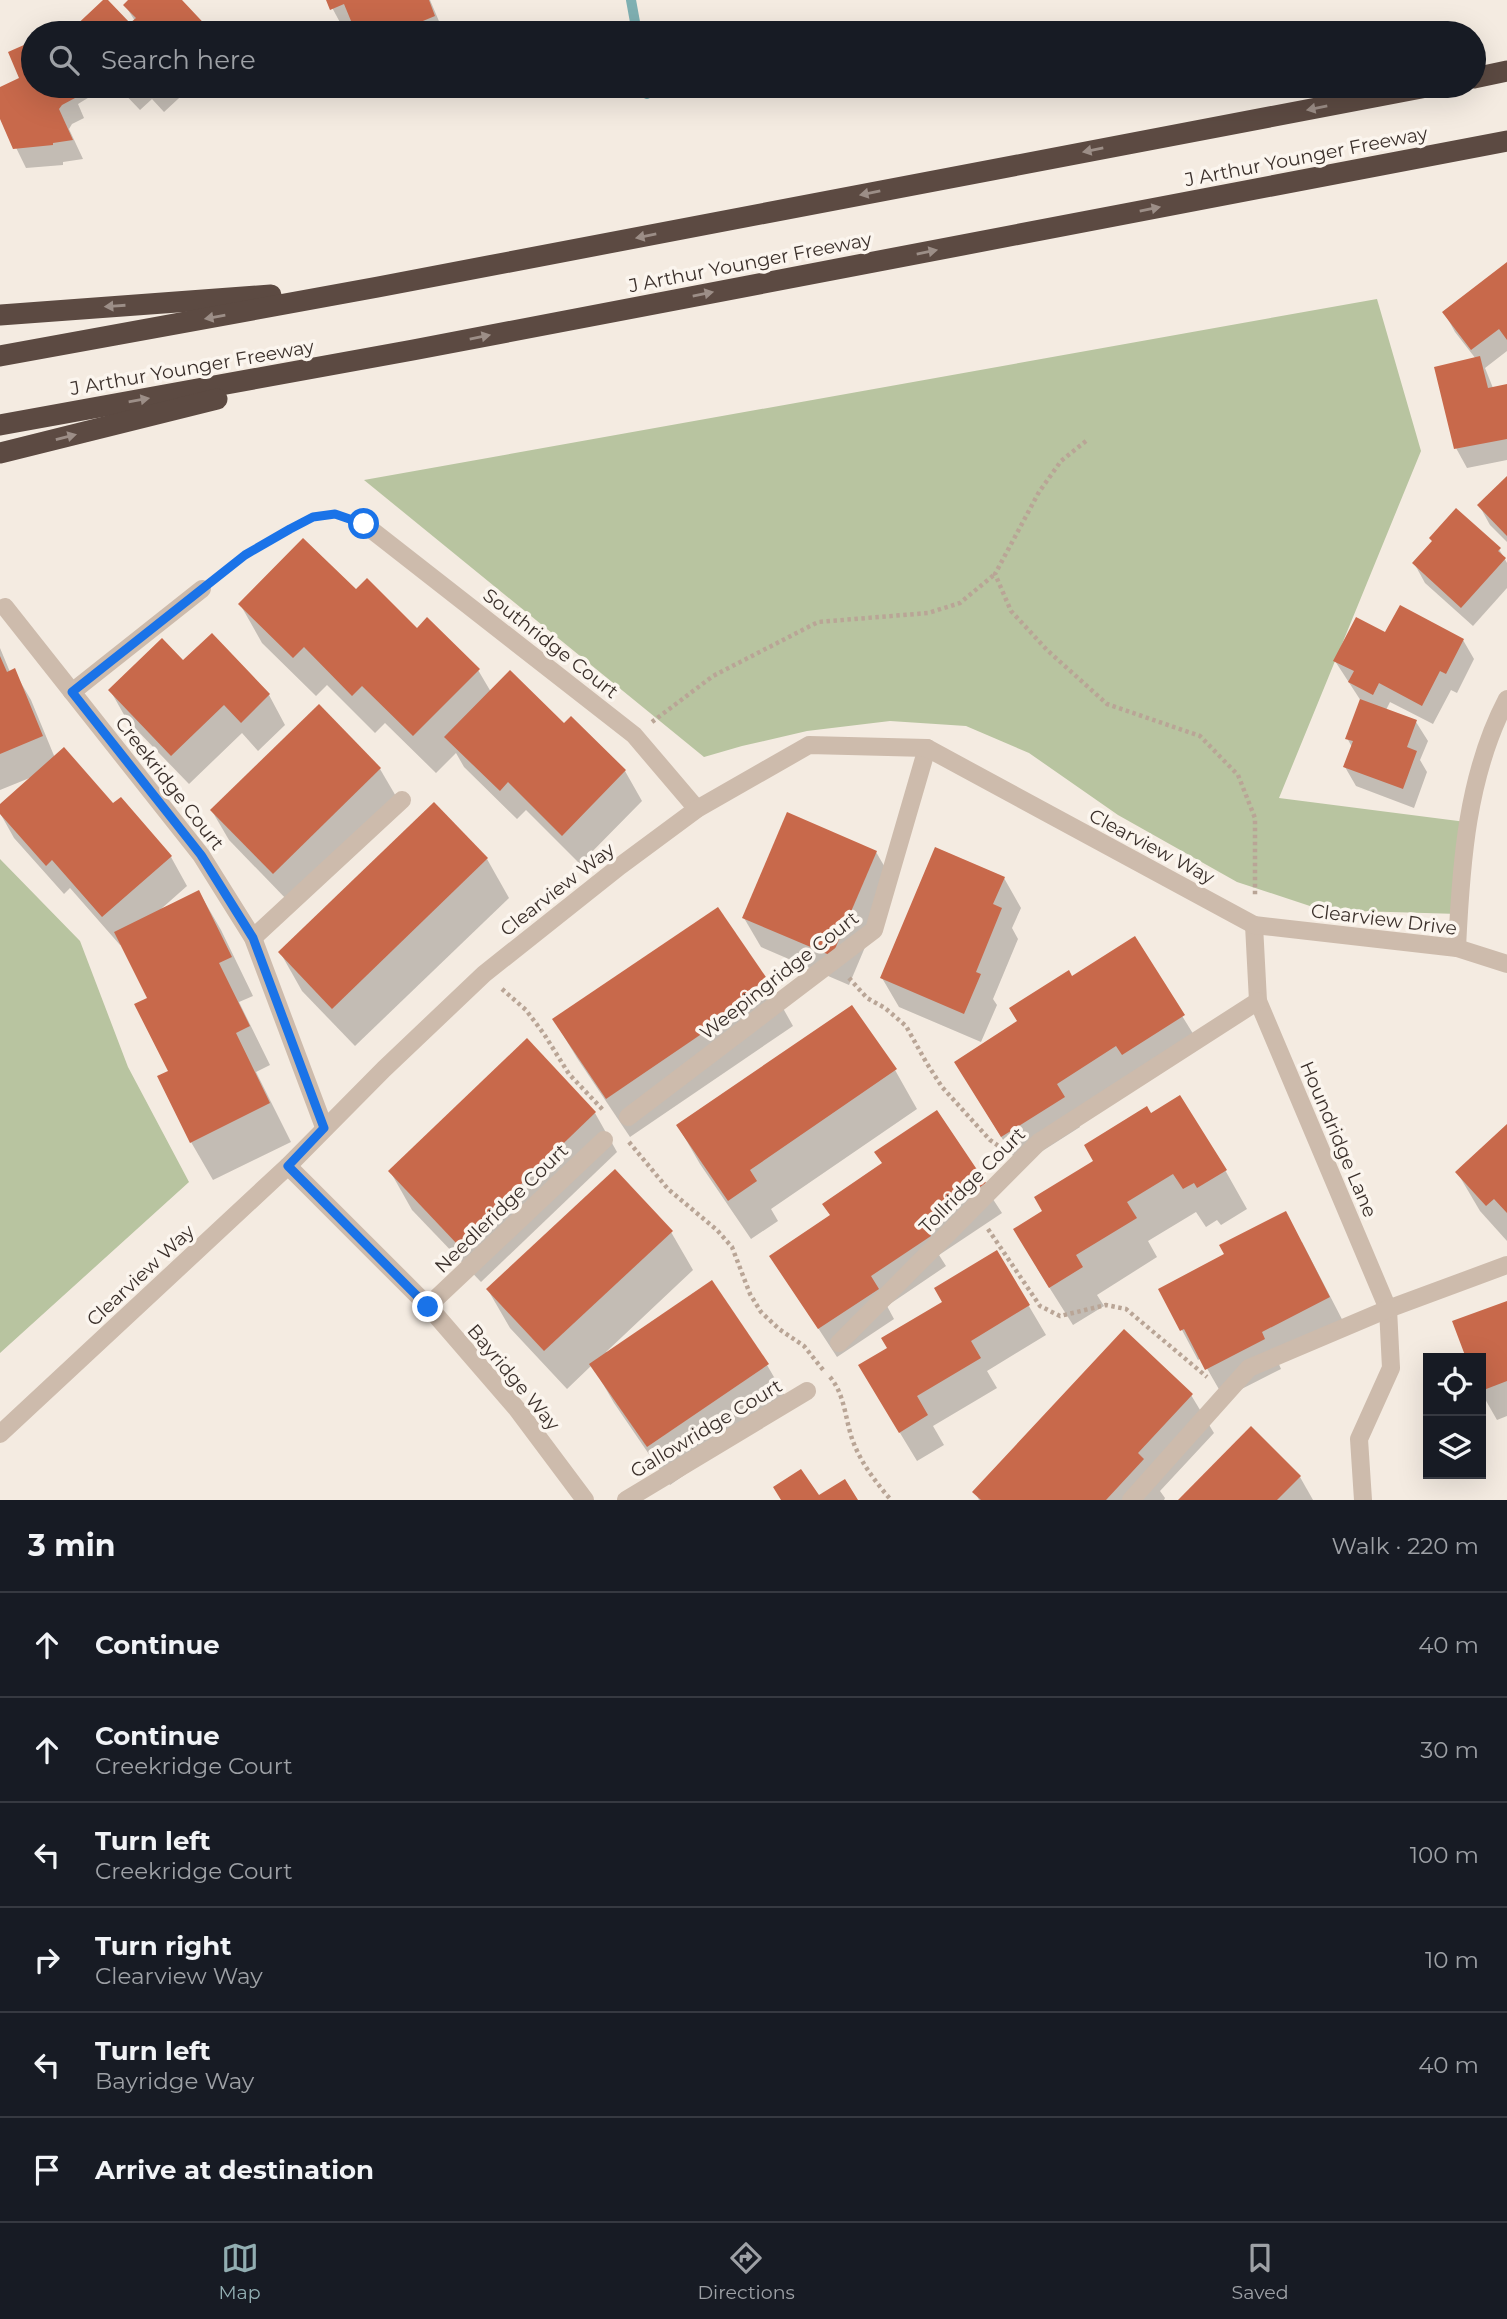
<!DOCTYPE html>
<meta charset="utf-8">
<style>
body{margin:0;font-family:Montserrat,sans-serif;background:#20242c;color:#f1f3f6}
.controls{position:absolute;right:21px;bottom:21px;display:grid;overflow:hidden;border-radius:0px;box-shadow:0 7px 28px #0002}
.controls button{width:63px;height:63px;display:grid;place-items:center;padding:0;border:0;border-bottom:2px solid #363941;background:#171b24;color:#f1f3f6;font:35px sans-serif}
.stop{position:absolute;width:21px;height:21px;margin:-16px;border:5px solid #1a73e8;border-radius:50%;background:#fff}
.stop.end{background:#1a73e8;border-color:#fff;box-shadow:0 2px 7px #0008}
.list{margin:0;padding:0;list-style:none}
h2{display:flex;justify-content:space-between;align-items:center;height:91px;margin:0;padding:0 28px;font-size:30px}
h2 small{font-size:23px;font-weight:400;color:#9ea1a6}
.list li{display:grid;grid-template-columns:46px 1fr auto;gap:21px;align-items:center;box-sizing:border-box;height:105px;padding:0 28px;border-top:2px solid #363941}
.list b{display:block;font-size:26px;white-space:nowrap}
.list p{margin:0;font-size:23px;white-space:nowrap;color:#9ea1a6}
.list em{font-size:23px;font-style:normal;color:#9ea1a6}
.icon{flex:none;width:38px;height:38px;fill:none;stroke:currentColor;stroke-width:2;stroke-linecap:round;stroke-linejoin:round}
.map{position:relative;flex:none;width:1507px;height:1500px;overflow:hidden}
.search{position:absolute;background:#171b24;box-shadow:0 7px 28px #0002;left:21px;right:21px;top:21px;height:77px;display:flex;align-items:center;gap:18px;box-sizing:border-box;padding:0 24px;border-radius:38px;color:#9ea1a6;font-size:26px}
.sheet{height:721px;background:#171b24}
nav{display:flex;justify-content:space-around;align-items:center;box-sizing:border-box;height:98px;border-top:2px solid #363941;background:#171b24;font-size:19px;color:#9ea1a6}
nav a{display:grid;justify-items:center;gap:4px}
nav .on{color:#92aeb2}
.map>svg:first-child{display:block}
.green{fill:#b8c4a0}
.shadow{fill:#0003}
.lines{fill:none;stroke-linecap:round;stroke-linejoin:round}
.stream{stroke:#7fb0b2;stroke-width:10}
.building{fill:#c8694b}
.path{stroke:#b9a596;stroke-width:4.5;stroke-dasharray:3.5 3.5;stroke-linecap:butt}
.minor{stroke:#cdbbac;stroke-width:18}
.highway{stroke:#5c4a42;stroke-width:21}
.oneway{fill:#9c8e87}
.route{stroke:#1a73e8;stroke-width:9}
.labels{text-anchor:middle;stroke-width:7;stroke-linejoin:round;paint-order:stroke}
.street-label{font-size:19px;fill:#3b302b;stroke:#fbf5ee}
</style>
<div class="map">
<svg width="1507" height="1500" viewBox="0 0 1507 1500">
<rect width="100%" height="100%" fill="#f4ebe1"/>
<g class="green">
<path d="M 1377,299 L 1421,451 L 1279,798 L 1466,822 L 1459,914 L 1322,910 L 1237,882 L 1118,815 L 1029,753 L 966,726 L 890,721 L 807,731 L 742,746 L 704,757 L 364,480 Z"/>
<path d="M 0,859 L 80,941 L 128,1067 L 189,1182 L 0,1353 Z"/>
</g>
<g class="shadow">
<path d="M 131,0 L 179,0 L 211,33 L 73,32 L 130,26 L 135,21 L 125,5 Z"/>
<path d="M 328,0 L 430,0 L 444,33 L 358,33 L 354,24 L 343,28 Z"/>
<path d="M 33,43 L 33,86 L 92,86 L 96,93 L 78,104 L 84,118 L 72,124 L 69,129 L 83,159 L 63,162 L 63,165 L 26,168 L 0,115 L 0,89 L 21,79 L 11,53 Z"/>
<path d="M 117,86 L 192,86 L 164,112 L 152,99 L 140,110 Z"/>
<path d="M 1507,264 L 1507,351 L 1485,368 L 1493,388 L 1507,385 L 1507,460 L 1467,468 L 1456,448 L 1476,359 L 1455,332 L 1444,312 Z"/>
<path d="M 1507,478 L 1507,542 L 1490,525 L 1479,505 Z"/>
<path d="M 1499,549 L 1507,563 L 1507,588 L 1473,626 L 1425,583 L 1414,563 Z"/>
<path d="M 356,592 L 478,670 L 491,692 L 564,726 L 571,718 L 625,771 L 642,801 L 580,864 L 526,810 L 517,819 L 464,767 L 456,753 L 436,773 L 385,723 L 375,733 L 327,685 L 316,696 L 262,643 L 240,604 Z"/>
<path d="M 1386,634 L 1463,640 L 1474,659 L 1457,693 L 1451,690 L 1433,724 L 1390,702 L 1386,710 L 1416,722 L 1428,741 L 1420,760 L 1427,772 L 1414,808 L 1356,786 L 1345,767 L 1352,747 L 1347,738 L 1361,701 L 1335,661 Z"/>
<path d="M 212,635 L 269,695 L 285,725 L 258,751 L 242,733 L 189,784 L 127,720 L 110,690 L 183,663 Z"/>
<path d="M 0,648 L 10,672 L 14,671 L 31,700 L 55,758 L 171,857 L 187,886 L 161,909 L 199,892 L 221,930 L 253,996 L 239,1002 L 270,1065 L 256,1072 L 291,1142 L 213,1180 L 191,1142 L 149,999 L 122,944 L 120,945 L 70,888 L 64,894 L 14,838 L 0,813 L 0,806 L 32,777 L 0,790 Z"/>
<path d="M 380,769 L 397,798 L 290,903 L 229,840 L 212,811 Z"/>
<path d="M 876,852 L 893,881 L 849,985 L 761,947 L 744,918 Z"/>
<path d="M 487,859 L 509,898 L 355,1046 L 302,991 L 280,952 Z"/>
<path d="M 1004,878 L 1021,908 L 1012,928 L 1018,939 L 993,999 L 997,1005 L 981,1042 L 899,1007 L 882,978 Z"/>
<path d="M 718,909 L 771,987 L 793,1026 L 630,1137 L 577,1058 L 554,1020 Z"/>
<path d="M 1134,938 L 1200,1045 L 1072,1113 L 1080,1127 L 1019,1166 L 973,1091 L 1019,1022 L 1071,978 Z"/>
<path d="M 895,1070 L 917,1109 L 771,1209 L 778,1221 L 751,1239 L 700,1164 L 678,1126 Z"/>
<path d="M 936,1112 L 1002,1213 L 939,1255 L 946,1266 L 887,1306 L 894,1319 L 837,1357 L 771,1256 L 831,1216 Z"/>
<path d="M 595,1113 L 617,1152 L 481,1282 L 412,1210 L 390,1171 Z"/>
<path d="M 1151,1115 L 1225,1170 L 1247,1209 L 1221,1225 L 1217,1220 L 1206,1227 L 1196,1212 L 1148,1241 L 1157,1257 L 1097,1295 L 1104,1306 L 1073,1325 L 1037,1268 L 1044,1211 L 1095,1162 Z"/>
<path d="M 1507,1127 L 1507,1241 L 1480,1211 L 1457,1172 Z"/>
<path d="M 671,1232 L 693,1270 L 606,1352 L 767,1365 L 789,1403 L 670,1485 L 614,1403 L 592,1365 L 567,1389 L 510,1328 L 488,1290 Z"/>
<path d="M 1302,1242 L 1346,1327 L 1278,1362 L 1281,1369 L 1224,1398 L 1201,1358 L 1198,1360 L 1160,1289 Z"/>
<path d="M 997,1252 L 1046,1335 L 987,1371 L 997,1388 L 933,1426 L 944,1445 L 917,1461 L 877,1395 L 889,1349 L 944,1302 Z"/>
<path d="M 1507,1303 L 1507,1416 L 1497,1420 L 1481,1392 L 1481,1358 L 1468,1358 L 1455,1322 Z"/>
<path d="M 1191,1395 L 1214,1433 L 1160,1491 L 1165,1498 L 1164,1500 L 979,1500 L 975,1492 Z"/>
<path d="M 1300,1477 L 1313,1500 L 1181,1500 Z"/>
</g>
<g class="lines">
<g class="stream">
<path d="M 631,0 L 637,33"/>
<path d="M 645,86 L 647,94"/>
</g>
</g>
<g class="building">
<path d="M 103,0 L 108,0 L 130,23 L 136,18 L 123,5 L 128,0 L 182,0 L 213,33 L 72,33 L 70,31 Z"/>
<path d="M 326,0 L 429,0 L 435,16 L 406,28 L 408,33 L 356,33 L 344,4 L 330,10 Z"/>
<path d="M 33,41 L 33,86 L 69,86 L 75,98 L 62,105 L 59,109 L 73,140 L 53,143 L 53,145 L 13,149 L 0,119 L 0,87 L 19,78 L 8,52 Z"/>
<path d="M 1507,262 L 1507,340 L 1499,329 L 1471,350 L 1442,312 Z"/>
<path d="M 1480,356 L 1488,388 L 1507,384 L 1507,439 L 1454,449 L 1434,367 Z"/>
<path d="M 1507,476 L 1507,536 L 1477,505 Z"/>
<path d="M 1456,508 L 1501,548 L 1498,551 L 1506,558 L 1461,608 L 1412,563 L 1432,541 L 1429,538 Z"/>
<path d="M 303,538 L 356,589 L 367,578 L 417,628 L 427,617 L 480,669 L 413,736 L 362,686 L 352,696 L 304,647 L 293,658 L 238,604 Z"/>
<path d="M 1400,605 L 1464,639 L 1446,674 L 1440,671 L 1422,706 L 1379,683 L 1373,695 L 1348,682 L 1354,671 L 1333,661 L 1356,617 L 1385,632 Z"/>
<path d="M 212,633 L 270,694 L 241,723 L 224,705 L 171,756 L 108,690 L 162,638 L 183,660 Z"/>
<path d="M 0,656 L 7,672 L 15,668 L 43,736 L 0,754 Z"/>
<path d="M 510,670 L 564,723 L 571,716 L 626,770 L 562,836 L 508,782 L 500,791 L 444,737 Z"/>
<path d="M 1360,699 L 1417,720 L 1407,747 L 1417,751 L 1403,789 L 1343,767 L 1353,741 L 1345,739 Z"/>
<path d="M 319,704 L 381,768 L 273,874 L 210,810 Z"/>
<path d="M 64,747 L 113,803 L 121,797 L 172,856 L 102,917 L 52,860 L 46,866 L 0,814 L 0,804 Z"/>
<path d="M 434,802 L 488,858 L 332,1009 L 278,952 Z"/>
<path d="M 787,812 L 877,851 L 832,956 L 742,918 Z"/>
<path d="M 935,847 L 1005,877 L 993,904 L 1002,908 L 976,972 L 981,974 L 964,1014 L 880,978 Z"/>
<path d="M 199,890 L 232,957 L 219,963 L 250,1026 L 236,1033 L 270,1103 L 190,1143 L 157,1076 L 168,1071 L 134,1004 L 147,998 L 114,932 Z"/>
<path d="M 718,907 L 772,986 L 606,1099 L 552,1019 Z"/>
<path d="M 1135,936 L 1185,1015 L 1122,1055 L 1116,1046 L 1057,1084 L 1065,1097 L 1001,1137 L 954,1062 L 1017,1021 L 1009,1008 L 1069,970 L 1072,976 Z"/>
<path d="M 852,1005 L 897,1069 L 750,1170 L 757,1181 L 728,1201 L 676,1125 Z"/>
<path d="M 527,1038 L 596,1112 L 458,1245 L 388,1171 Z"/>
<path d="M 1180,1095 L 1227,1170 L 1197,1188 L 1194,1183 L 1183,1189 L 1173,1174 L 1127,1202 L 1137,1218 L 1076,1255 L 1083,1267 L 1049,1288 L 1013,1229 L 1042,1211 L 1034,1197 L 1093,1161 L 1084,1145 L 1147,1106 L 1151,1113 Z"/>
<path d="M 937,1110 L 986,1183 L 924,1225 L 931,1236 L 871,1276 L 879,1289 L 818,1329 L 769,1256 L 830,1215 L 822,1204 L 882,1163 L 874,1152 Z"/>
<path d="M 1507,1124 L 1507,1213 L 1494,1199 L 1486,1206 L 1455,1172 Z"/>
<path d="M 615,1169 L 673,1231 L 544,1351 L 486,1289 Z"/>
<path d="M 1286,1211 L 1330,1297 L 1262,1332 L 1265,1339 L 1205,1370 L 1184,1329 L 1180,1331 L 1158,1289 L 1224,1254 L 1219,1245 Z"/>
<path d="M 997,1250 L 1030,1305 L 971,1341 L 981,1358 L 917,1396 L 928,1415 L 899,1433 L 858,1365 L 887,1348 L 881,1338 L 942,1302 L 934,1288 Z"/>
<path d="M 712,1280 L 769,1364 L 647,1447 L 589,1364 Z"/>
<path d="M 1507,1301 L 1507,1381 L 1481,1391 L 1481,1358 L 1466,1358 L 1452,1321 Z"/>
<path d="M 1124,1329 L 1193,1394 L 1138,1453 L 1144,1459 L 1106,1500 L 981,1500 L 972,1492 Z"/>
<path d="M 1251,1426 L 1301,1476 L 1277,1500 L 1178,1500 Z"/>
<path d="M 801,1469 L 819,1495 L 845,1479 L 858,1500 L 781,1500 L 773,1487 Z"/>
</g>
<g class="lines">
<g class="path">
<path d="M 1086,441 L 1061,461 L 1039,492 L 995,574 L 1011,611 L 1047,650 L 1107,704 L 1200,736 L 1238,775 L 1255,818 L 1255,897"/>
<path d="M 219,576 C 246,555 308,506 343,517"/>
<path d="M 652,722 L 713,676 L 818,622 L 928,613 L 960,603 L 995,574"/>
<path d="M 849,978 L 867,998 L 885,1008 L 906,1026 L 926,1062 L 942,1087 L 990,1140 L 1000,1147"/>
<path d="M 502,989 L 526,1010 L 544,1034 L 569,1074 L 604,1111"/>
<path d="M 629,1142 L 668,1189 L 717,1230 L 732,1247 L 750,1294 L 761,1312 L 779,1329 L 804,1346 L 824,1371"/>
<path d="M 988,1229 L 1040,1306 L 1060,1316 L 1106,1305 L 1126,1309 L 1207,1377"/>
<path d="M 830,1377 C 846,1396 845,1422 854,1444 C 862,1464 877,1484 891,1500"/>
</g>
<g class="minor">
<path d="M 364,524 L 634,735 L 697,809"/>
<path d="M 5,607 L 201,855 L 253,938 L 324,1127"/>
<path d="M 72,692 L 202,589"/>
<path d="M 1254,925 L 1258,1001 L 1388,1309 L 1391,1368 L 1359,1439 L 1363,1500"/>
<path d="M 253,938 L 402,800"/>
<path d="M 1457,948 C 1461,863 1467,775 1507,699"/>
<path d="M 628,1117 L 874,930 L 927,748"/>
<path d="M 288,1166 L 428,1306 L 517,1409 L 585,1500"/>
<path d="M 428,1306 L 604,1140"/>
<path d="M 839,1343 L 1039,1142 L 1258,1001"/>
<path d="M 0,1434 L 288,1166 L 384,1069 L 484,974 L 620,866 L 697,809 L 809,745 L 927,748 L 1254,925 L 1457,948 L 1507,964"/>
<path d="M 626,1500 L 807,1391"/>
<path d="M 1131,1500 L 1249,1368 L 1388,1309 L 1507,1265"/>
</g>
<g class="highway">
<path d="M 1474,78 L 1507,71"/>
<path d="M 0,315 L 271,295"/>
<path d="M 0,356 L 378,287 L 1432,86"/>
<path d="M 0,425 L 413,350 L 1507,141"/>
<path d="M 0,453 L 217,399"/>
</g>
</g>
<defs><path id="oneway-solid" d="M-6-.8H1V-3.2L6.5 0L1 3.2V.8H-6Z" transform="scale(1.75)"/></defs>
<g class="oneway">
<use href="#oneway-solid" transform="translate(1317 108) rotate(169)"/>
<use href="#oneway-solid" transform="translate(1093 150) rotate(169)"/>
<use href="#oneway-solid" transform="translate(870 193) rotate(169)"/>
<use href="#oneway-solid" transform="translate(1150 209) rotate(-11)"/>
<use href="#oneway-solid" transform="translate(646 236) rotate(169)"/>
<use href="#oneway-solid" transform="translate(927 252) rotate(-11)"/>
<use href="#oneway-solid" transform="translate(703 294) rotate(-11)"/>
<use href="#oneway-solid" transform="translate(115 306) rotate(176)"/>
<use href="#oneway-solid" transform="translate(215 317) rotate(170)"/>
<use href="#oneway-solid" transform="translate(480 337) rotate(-11)"/>
<use href="#oneway-solid" transform="translate(139 400) rotate(-10)"/>
<use href="#oneway-solid" transform="translate(66 437) rotate(-14)"/>
</g>
<g class="lines">
<path class="route" d="M 364,524 L 335,514 L 313,517 L 290,529 L 245,555 L 72,692 L 201,855 L 253,938 L 324,1128 L 288,1166 L 428,1307"/>
</g>
<g class="labels">
<g class="street-label">
<text transform="translate(1306 156) rotate(-11)" y="7">J Arthur Younger Freeway</text>
<text transform="translate(750 262) rotate(-11)" y="7">J Arthur Younger Freeway</text>
<text transform="translate(192 367) rotate(-10)" y="7">J Arthur Younger Freeway</text>
<text transform="translate(551 643) rotate(38)" y="7">Southridge Court</text>
<text transform="translate(170 783) rotate(52)" y="7">Creekridge Court</text>
<text transform="translate(1152 846) rotate(28)" y="7">Clearview Way</text>
<text transform="translate(557 889) rotate(-38)" y="7">Clearview Way</text>
<text transform="translate(1384 919) rotate(7)" y="7">Clearview Drive</text>
<text transform="translate(779 975) rotate(-38)" y="7">Weepingridge Court</text>
<text transform="translate(1339 1139) rotate(67)" y="7">Houndridge Lane</text>
<text transform="translate(972 1180) rotate(-45)" y="7">Tollridge Court</text>
<text transform="translate(501 1208) rotate(-44)" y="7">Needleridge Court</text>
<text transform="translate(140 1275) rotate(-43)" y="7">Clearview Way</text>
<text transform="translate(514 1377) rotate(50)" y="7">Bayridge Way</text>
<text transform="translate(706 1428) rotate(-31)" y="7">Gallowridge Court</text>
</g>
</g>
</svg>
<div class="controls">
<button><svg class="icon" aria-label="locate" viewBox="0 0 24 24"><circle cx="12" cy="12" r="6"/><path d="M12 2v4M12 18v4M2 12h4M18 12h4"/></svg></button>
<button><svg class="icon" aria-label="layers" viewBox="0 0 24 24"><path d="M12 4l9 5-9 5-9-5zM3 14l9 5 9-5"/></svg></button>
</div>
<div class="stop" style="left:364px;top:524px"></div>
<div class="stop end" style="left:428px;top:1307px"></div>
<div class="search"><svg class="icon" aria-label="search" viewBox="0 0 24 24"><circle cx="10" cy="10" r="6"/><path d="M15 15l6 6"/></svg>Search here</div>
</div>
<section class="sheet">
<h2>3 min<small>Walk · 220 m</small></h2>
<ul class="list">
<li><svg class="icon" aria-label="ahead" viewBox="0 0 24 24"><path d="M12 20V5M6 11l6-6 6 6"/></svg><div><b>Continue</b></div><em>40 m</em></li>
<li><svg class="icon" aria-label="ahead" viewBox="0 0 24 24"><path d="M12 20V5M6 11l6-6 6 6"/></svg><div><b>Continue</b><p>Creekridge Court</p></div><em>30 m</em></li>
<li><svg class="icon" aria-label="left" viewBox="0 0 24 24"><path d="M17 20v-9H6M10 6l-5 5 5 5"/></svg><div><b>Turn left</b><p>Creekridge Court</p></div><em>100 m</em></li>
<li><svg class="icon" aria-label="right" viewBox="0 0 24 24"><path d="M7 20v-9h11M14 6l5 5-5 5"/></svg><div><b>Turn right</b><p>Clearview Way</p></div><em>10 m</em></li>
<li><svg class="icon" aria-label="left" viewBox="0 0 24 24"><path d="M17 20v-9H6M10 6l-5 5 5 5"/></svg><div><b>Turn left</b><p>Bayridge Way</p></div><em>40 m</em></li>
<li><svg class="icon" aria-label="arrive" viewBox="0 0 24 24"><path d="M6 21V4h12l-3 4 3 4H6"/></svg><div><b>Arrive at destination</b></div></li>
</ul>
</section>
<nav>
<a class="on"><svg class="icon" aria-label="map" viewBox="0 0 24 24"><path d="M3 6l6-2 6 2 6-2v14l-6 2-6-2-6 2zM9 4v14M15 6v14"/></svg>Map</a>
<a><svg class="icon" aria-label="directions" viewBox="0 0 24 24"><path d="M12 3l9 9-9 9-9-9zM9 14v-3h6M13 9l2 2-2 2"/></svg>Directions</a>
<a><svg class="icon" aria-label="saved" viewBox="0 0 24 24"><path d="M7 4h10v16l-5-4-5 4z"/></svg>Saved</a>
</nav>
